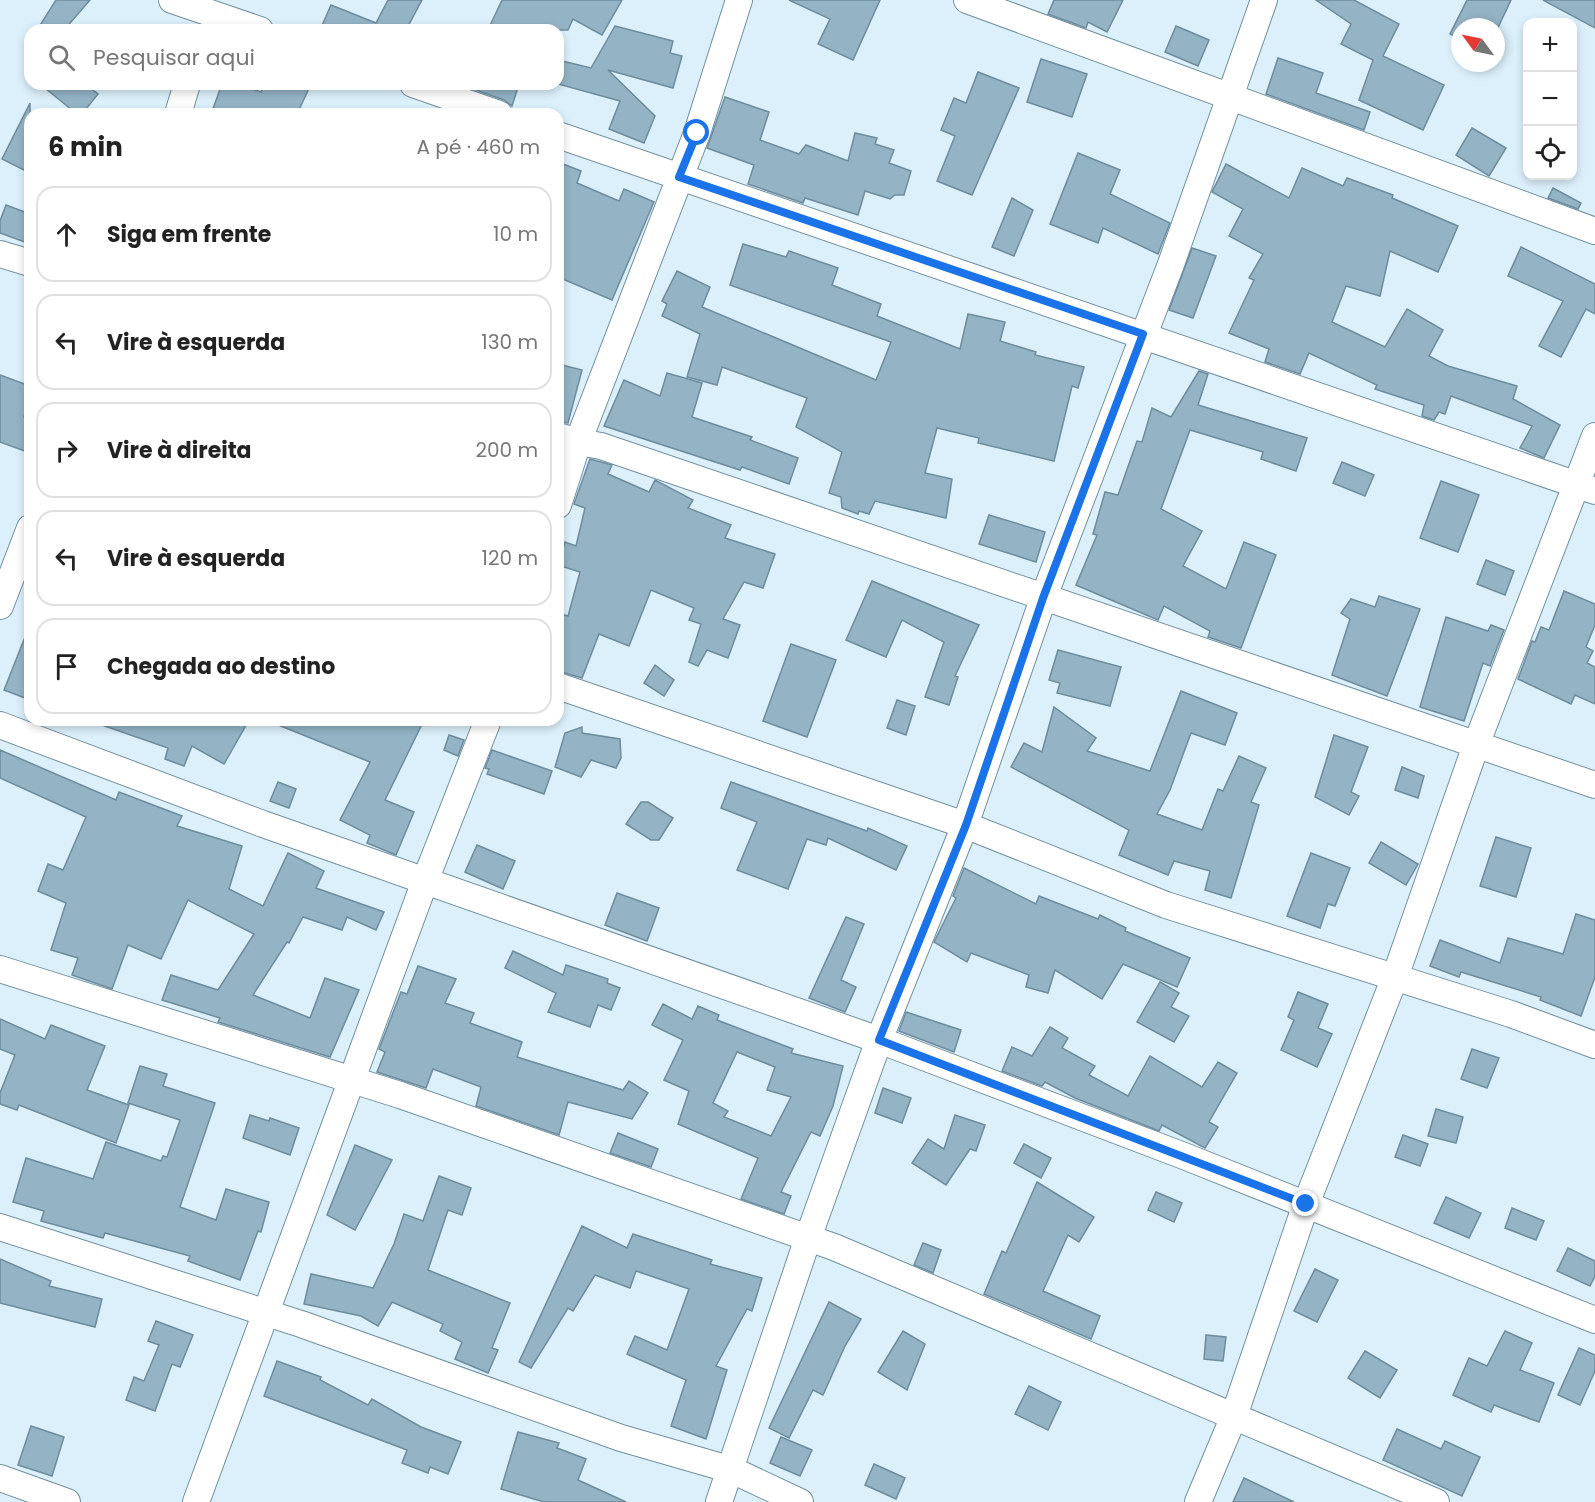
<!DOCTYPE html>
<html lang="pt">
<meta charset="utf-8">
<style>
body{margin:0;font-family:Poppins,sans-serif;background:#f6f6f6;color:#222}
.controls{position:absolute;right:18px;top:18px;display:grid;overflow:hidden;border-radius:12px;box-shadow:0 3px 9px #0003}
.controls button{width:54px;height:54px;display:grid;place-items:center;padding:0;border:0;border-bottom:2px solid #e0e0e0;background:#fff;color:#222;font:30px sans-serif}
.compass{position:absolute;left:1451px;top:18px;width:54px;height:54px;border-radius:50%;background:#fff;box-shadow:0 3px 9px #0003;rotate:303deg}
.stop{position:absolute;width:18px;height:18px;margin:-14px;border:4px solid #1a73e8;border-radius:50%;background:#fff}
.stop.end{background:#1a73e8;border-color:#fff;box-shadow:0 2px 6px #0008}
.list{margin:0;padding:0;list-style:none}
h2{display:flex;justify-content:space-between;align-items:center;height:78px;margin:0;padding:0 24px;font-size:26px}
h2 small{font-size:20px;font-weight:400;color:#767676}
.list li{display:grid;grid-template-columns:39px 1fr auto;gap:18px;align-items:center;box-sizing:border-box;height:96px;margin:0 12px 12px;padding:0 12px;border:2px solid #e0e0e0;border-radius:18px}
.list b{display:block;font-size:22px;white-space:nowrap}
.list em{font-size:20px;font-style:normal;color:#767676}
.icon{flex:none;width:33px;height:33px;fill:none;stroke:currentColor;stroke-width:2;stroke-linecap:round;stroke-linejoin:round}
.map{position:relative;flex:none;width:1595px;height:1502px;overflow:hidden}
.search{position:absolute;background:#fff;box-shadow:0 3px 9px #0003;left:24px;top:24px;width:540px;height:66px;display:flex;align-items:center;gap:15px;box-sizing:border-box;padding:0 21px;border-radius:18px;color:#767676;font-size:22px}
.panel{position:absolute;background:#fff;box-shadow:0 3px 9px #0003;left:24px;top:108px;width:540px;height:618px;border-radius:18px}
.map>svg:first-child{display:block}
.building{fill:#94b4c6;stroke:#6d8c9d;stroke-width:1.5;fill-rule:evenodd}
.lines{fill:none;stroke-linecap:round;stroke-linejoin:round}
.street-casing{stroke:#7190a0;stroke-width:28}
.street{stroke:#fff;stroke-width:26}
.route{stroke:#1a73e8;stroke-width:8}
</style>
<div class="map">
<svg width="1595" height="1502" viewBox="0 0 1595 1502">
<rect width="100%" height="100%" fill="#dcf0fb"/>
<g class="building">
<path d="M 56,0 L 90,0 L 64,30 L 37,30 Z"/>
<path d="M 388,0 L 422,0 L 406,30 L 320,30 L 331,5 L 376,23 Z"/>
<path d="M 502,0 L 622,0 L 602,35 L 573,19 L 568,30 L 488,30 Z"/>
<path d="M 789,0 L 880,0 L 853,60 L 818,44 L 830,19 Z"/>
<path d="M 1054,0 L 1123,0 L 1107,32 L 1088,22 L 1086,28 L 1048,14 Z"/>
<path d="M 1316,0 L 1354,0 L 1399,24 L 1383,56 L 1444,85 L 1423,130 L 1359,100 L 1373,60 L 1341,44 L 1351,24 Z"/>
<path d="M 1467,0 L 1511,0 L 1496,32 L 1496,27 L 1460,27 L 1460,39 L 1450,34 Z"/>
<path d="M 1543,0 L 1595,0 L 1595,28 Z"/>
<path d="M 615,26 L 673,41 L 670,53 L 682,56 L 673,88 L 608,70 L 655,116 L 644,143 L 609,129 L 620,101 L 558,84 L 558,60 L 591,68 Z"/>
<path d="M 1176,26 L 1209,40 L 1198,66 L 1165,52 Z"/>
<path d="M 1278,58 L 1323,73 L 1316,93 L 1370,112 L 1364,130 L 1266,94 Z"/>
<path d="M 1041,59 L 1087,74 L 1072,117 L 1027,102 Z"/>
<path d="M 978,72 L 1019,88 L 972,195 L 937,181 L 955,136 L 941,130 L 954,98 L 966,103 Z"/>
<path d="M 40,84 L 85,84 L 98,94 L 82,114 L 77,114 Z"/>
<path d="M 222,84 L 239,84 L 261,92 L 265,84 L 311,84 L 297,114 L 211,114 Z"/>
<path d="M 459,84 L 519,84 L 512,106 L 504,100 Z"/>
<path d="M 725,97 L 769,112 L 760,140 L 799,154 L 806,145 L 848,161 L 855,133 L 877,138 L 875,144 L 894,150 L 889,163 L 911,171 L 904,195 L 895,195 L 890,199 L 865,191 L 858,215 L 805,198 L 803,203 L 748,184 L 754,165 L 707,148 Z"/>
<path d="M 30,103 L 30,173 L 2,159 Z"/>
<path d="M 1472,128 L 1506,148 L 1489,176 L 1456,155 Z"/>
<path d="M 1078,153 L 1120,170 L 1110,194 L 1170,223 L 1158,254 L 1103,228 L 1098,243 L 1050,224 Z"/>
<path d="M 558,162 L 581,171 L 577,183 L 619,201 L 624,189 L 654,202 L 612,300 L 558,277 Z"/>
<path d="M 1226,164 L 1289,198 L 1302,168 L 1343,186 L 1347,178 L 1393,195 L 1392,198 L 1458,226 L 1438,272 L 1390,251 L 1380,296 L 1346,286 L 1332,322 L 1385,347 L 1407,309 L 1443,330 L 1429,356 L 1448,366 L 1517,386 L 1513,399 L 1560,425 L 1544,458 L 1520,448 L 1532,426 L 1451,396 L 1445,414 L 1439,412 L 1434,420 L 1422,416 L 1424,405 L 1375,389 L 1377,385 L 1309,353 L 1300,374 L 1265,362 L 1269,349 L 1229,333 L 1254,280 L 1249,278 L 1263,254 L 1229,236 L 1243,209 L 1212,192 Z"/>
<path d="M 1553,188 L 1581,203 L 1578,209 L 1548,198 Z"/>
<path d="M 1012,198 L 1033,210 L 1014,256 L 992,247 Z"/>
<path d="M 6,205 L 30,214 L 30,244 L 0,233 L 0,221 Z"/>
<path d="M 743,244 L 786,257 L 789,251 L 838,268 L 832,285 L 881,304 L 877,316 L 960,349 L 968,314 L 1005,322 L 1000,341 L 1036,352 L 1035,355 L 1084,367 L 1078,388 L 1072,386 L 1054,461 L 978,443 L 979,438 L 937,428 L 925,473 L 952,479 L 946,518 L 875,501 L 869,514 L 859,511 L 858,514 L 842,508 L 841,497 L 829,493 L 842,452 L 796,427 L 807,398 L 722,367 L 717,385 L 687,377 L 700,334 L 662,316 L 667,304 L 662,301 L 677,271 L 710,287 L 702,307 L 876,380 L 891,342 L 730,285 Z"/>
<path d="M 1521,247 L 1595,284 L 1595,314 L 1586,309 L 1561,357 L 1539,346 L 1563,301 L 1508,276 Z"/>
<path d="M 1192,248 L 1216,256 L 1193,318 L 1169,310 Z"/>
<path d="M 558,364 L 582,370 L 568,423 L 558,421 Z"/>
<path d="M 1199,371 L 1208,374 L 1198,405 L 1307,438 L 1296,471 L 1261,459 L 1263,452 L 1190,430 L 1161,509 L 1202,531 L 1183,566 L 1226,589 L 1244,542 L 1276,555 L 1241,648 L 1208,637 L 1210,631 L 1164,606 L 1158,620 L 1076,585 L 1097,535 L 1093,534 L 1105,492 L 1118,495 L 1137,441 L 1142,442 L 1152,408 L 1171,417 Z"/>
<path d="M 667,373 L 702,383 L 692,417 L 752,437 L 750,440 L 798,458 L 789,484 L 742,467 L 740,470 L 604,426 L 624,380 L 660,396 Z"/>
<path d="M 0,375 L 30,386 L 30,398 L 24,417 L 30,419 L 30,453 L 0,442 Z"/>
<path d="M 590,459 L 612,465 L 608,474 L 649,492 L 655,480 L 693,500 L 688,508 L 731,525 L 725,538 L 775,554 L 763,588 L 744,582 L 723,619 L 740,625 L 728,658 L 707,650 L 698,666 L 689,662 L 701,624 L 689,620 L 694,608 L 651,590 L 629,646 L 599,634 L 582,678 L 558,671 L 558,613 L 568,616 L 580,572 L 558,565 L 565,542 L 576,546 L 585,508 L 574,504 Z"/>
<path d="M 1342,462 L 1374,475 L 1365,496 L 1333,483 Z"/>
<path d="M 1441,481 L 1479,495 L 1458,552 L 1420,538 Z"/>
<path d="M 989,515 L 1045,532 L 1036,562 L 979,544 Z"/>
<path d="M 1486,560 L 1514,571 L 1505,595 L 1477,584 Z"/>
<path d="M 872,581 L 979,625 L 955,676 L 958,677 L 949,705 L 925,697 L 944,642 L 902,620 L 886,657 L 846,640 Z"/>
<path d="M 1564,591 L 1595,604 L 1595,625 L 1586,647 L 1593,651 L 1587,663 L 1595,667 L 1595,704 L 1575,695 L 1571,704 L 1518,679 L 1532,641 L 1535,642 L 1541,627 L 1549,630 Z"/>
<path d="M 1379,596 L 1420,609 L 1387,696 L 1332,675 L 1350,619 L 1341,613 L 1351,599 L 1375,607 Z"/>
<path d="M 1446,617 L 1488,631 L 1491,625 L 1504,630 L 1490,666 L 1483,663 L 1464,721 L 1420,707 Z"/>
<path d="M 29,627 L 30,627 L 30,700 L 4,690 Z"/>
<path d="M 791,644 L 836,660 L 807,737 L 763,721 Z"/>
<path d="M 1058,650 L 1121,667 L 1110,706 L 1057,693 L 1060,683 L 1049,680 Z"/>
<path d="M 655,665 L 674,680 L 664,696 L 644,683 Z"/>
<path d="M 1181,691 L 1237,713 L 1225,745 L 1191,733 L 1170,790 L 1157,814 L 1202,830 L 1218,789 L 1223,791 L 1239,756 L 1266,768 L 1251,802 L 1259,805 L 1231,898 L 1205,890 L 1210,871 L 1174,861 L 1168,875 L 1119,855 L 1129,830 L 1011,767 L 1024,743 L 1042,752 L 1054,707 L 1096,738 L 1087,751 L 1150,771 Z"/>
<path d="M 897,700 L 915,706 L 906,735 L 887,728 Z"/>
<path d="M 97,720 L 249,720 L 224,764 L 192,746 L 184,766 L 165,759 L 168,748 L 96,723 Z"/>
<path d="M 266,720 L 424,720 L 385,800 L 414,812 L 396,855 L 367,843 L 370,835 L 340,820 L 370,762 Z"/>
<path d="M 582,727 L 582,733 L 620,739 L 621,758 L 616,768 L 591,760 L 581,777 L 555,767 L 565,733 Z"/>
<path d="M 449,735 L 464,740 L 458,756 L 444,750 Z"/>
<path d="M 1334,735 L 1368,747 L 1351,792 L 1359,796 L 1349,815 L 1315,797 Z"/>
<path d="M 0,750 L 116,800 L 119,792 L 182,816 L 177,826 L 242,846 L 229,889 L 263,906 L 288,853 L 324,871 L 316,888 L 384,912 L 376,930 L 347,917 L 342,930 L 303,917 L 289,943 L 287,942 L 253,995 L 310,1018 L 325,978 L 359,990 L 330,1057 L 218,1022 L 220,1018 L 162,1000 L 171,975 L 218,990 L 254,934 L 188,900 L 161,959 L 128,945 L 112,989 L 72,975 L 78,958 L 51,950 L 66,903 L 38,891 L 48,864 L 63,870 L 86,817 L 0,778 Z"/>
<path d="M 492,750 L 552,771 L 544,794 L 487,774 L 489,769 L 485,768 Z"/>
<path d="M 1402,767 L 1424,776 L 1418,798 L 1395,790 Z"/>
<path d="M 278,782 L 296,789 L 289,808 L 270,801 Z"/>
<path d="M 731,782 L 867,831 L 868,828 L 907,846 L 896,870 L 828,838 L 826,845 L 807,839 L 788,889 L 737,870 L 757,822 L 721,808 Z"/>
<path d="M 641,802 L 648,802 L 673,818 L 659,840 L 651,840 L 626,824 Z"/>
<path d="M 1496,837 L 1531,848 L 1516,897 L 1480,886 Z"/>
<path d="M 1381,842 L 1418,864 L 1406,885 L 1369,863 Z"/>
<path d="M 477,845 L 515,861 L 503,889 L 465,872 Z"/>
<path d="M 1311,853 L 1350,868 L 1335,906 L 1328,904 L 1320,928 L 1287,916 Z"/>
<path d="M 964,868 L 1036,904 L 1039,896 L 1098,919 L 1100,915 L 1126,928 L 1125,931 L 1190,958 L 1177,987 L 1123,964 L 1102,999 L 1055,970 L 1048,993 L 1026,987 L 1029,975 L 971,953 L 967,962 L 934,942 L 956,898 L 953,896 Z"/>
<path d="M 617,893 L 659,908 L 647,941 L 605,925 Z"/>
<path d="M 1576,914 L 1595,920 L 1595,977 L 1581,1016 L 1540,1000 L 1541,997 L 1461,972 L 1459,977 L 1430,966 L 1440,940 L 1500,963 L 1508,938 L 1563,954 Z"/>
<path d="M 846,917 L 864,924 L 841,980 L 856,987 L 845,1012 L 809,998 Z"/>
<path d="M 513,951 L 563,975 L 566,965 L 608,979 L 607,983 L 620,988 L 611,1010 L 598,1005 L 590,1027 L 548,1012 L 556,993 L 505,968 Z"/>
<path d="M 418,966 L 456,979 L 445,1003 L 474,1013 L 470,1023 L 522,1042 L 517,1057 L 623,1090 L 629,1081 L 648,1093 L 632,1119 L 568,1102 L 559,1135 L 476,1106 L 481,1087 L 433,1069 L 426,1088 L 377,1072 L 385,1052 L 379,1049 L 401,992 L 407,994 Z"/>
<path d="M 1160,982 L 1179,993 L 1171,1007 L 1189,1016 L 1174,1042 L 1137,1022 Z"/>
<path d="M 1298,992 L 1328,1004 L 1318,1028 L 1332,1034 L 1317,1067 L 1281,1050 L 1294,1020 L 1288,1017 Z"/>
<path d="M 663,1004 L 692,1019 L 698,1006 L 719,1015 L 717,1020 L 793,1049 L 791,1053 L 843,1066 L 833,1106 L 820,1136 L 811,1132 L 781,1192 L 791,1196 L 784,1214 L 741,1199 L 758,1158 L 678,1124 L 689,1091 L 664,1080 L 683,1040 L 652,1025 ZM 737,1052 L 775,1067 L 767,1090 L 791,1097 L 771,1136 L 724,1117 L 728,1111 L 713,1103 Z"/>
<path d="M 906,1012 L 961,1030 L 954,1052 L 899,1031 Z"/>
<path d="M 0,1019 L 45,1039 L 51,1025 L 105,1046 L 87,1090 L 129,1105 L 116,1143 L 19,1105 L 17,1110 L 0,1104 L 0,1093 L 15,1055 L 0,1049 Z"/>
<path d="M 1050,1027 L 1068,1038 L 1062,1048 L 1095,1066 L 1089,1075 L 1128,1096 L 1150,1056 L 1202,1087 L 1218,1062 L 1237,1073 L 1209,1122 L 1218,1127 L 1205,1148 L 1162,1125 L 1159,1131 L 1075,1098 L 1045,1082 L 1042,1086 L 1002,1071 L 1012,1047 L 1032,1056 Z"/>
<path d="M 1472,1049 L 1499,1058 L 1487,1088 L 1461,1079 Z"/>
<path d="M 140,1066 L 167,1074 L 163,1086 L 215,1103 L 180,1207 L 216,1220 L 226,1189 L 269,1202 L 261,1232 L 258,1231 L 240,1280 L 188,1261 L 190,1256 L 105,1233 L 103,1238 L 41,1221 L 44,1211 L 13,1202 L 26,1158 L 93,1179 L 106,1142 L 161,1161 L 163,1156 L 167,1157 L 180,1120 L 128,1103 Z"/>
<path d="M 883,1088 L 911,1098 L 902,1123 L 875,1113 Z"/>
<path d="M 1436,1109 L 1463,1117 L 1456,1143 L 1428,1136 Z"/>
<path d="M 250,1115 L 269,1121 L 270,1118 L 299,1128 L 290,1155 L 243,1138 Z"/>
<path d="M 955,1115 L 985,1125 L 976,1151 L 970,1149 L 946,1185 L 912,1163 L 928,1139 L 944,1149 Z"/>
<path d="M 618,1133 L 658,1149 L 651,1167 L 610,1153 Z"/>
<path d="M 1403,1135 L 1428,1144 L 1420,1166 L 1395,1157 Z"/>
<path d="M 1024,1144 L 1051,1158 L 1041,1178 L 1014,1163 Z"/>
<path d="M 355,1145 L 392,1160 L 355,1230 L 327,1215 Z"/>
<path d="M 439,1176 L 471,1188 L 462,1215 L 448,1210 L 428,1270 L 510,1303 L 492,1348 L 498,1350 L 488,1373 L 455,1359 L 462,1342 L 440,1331 L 443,1324 L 392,1302 L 378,1326 L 361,1316 L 304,1304 L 311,1274 L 373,1288 L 394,1244 L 404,1214 L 423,1221 Z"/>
<path d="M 1037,1182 L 1094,1217 L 1079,1242 L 1068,1235 L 1043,1291 L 1100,1316 L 1091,1339 L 984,1294 L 1002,1251 L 1006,1253 Z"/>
<path d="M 1156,1192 L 1182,1203 L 1174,1222 L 1148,1210 Z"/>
<path d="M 1446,1197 L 1481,1213 L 1469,1238 L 1434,1223 Z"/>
<path d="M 1512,1208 L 1544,1221 L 1536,1240 L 1505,1228 Z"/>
<path d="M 582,1226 L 627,1248 L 633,1234 L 712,1260 L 710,1264 L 762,1278 L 752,1311 L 747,1309 L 716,1366 L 727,1370 L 706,1439 L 671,1426 L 686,1380 L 627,1354 L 635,1336 L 667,1350 L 689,1289 L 636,1271 L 630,1288 L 595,1275 L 573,1311 L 568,1308 L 531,1368 L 519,1362 Z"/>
<path d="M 923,1243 L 941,1250 L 933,1273 L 914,1265 Z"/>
<path d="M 1568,1248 L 1595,1261 L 1595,1276 L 1590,1286 L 1557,1271 Z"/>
<path d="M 0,1259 L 51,1281 L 49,1286 L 102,1299 L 95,1327 L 0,1303 Z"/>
<path d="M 1315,1269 L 1338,1280 L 1317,1322 L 1294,1311 Z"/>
<path d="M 829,1302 L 861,1319 L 845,1346 L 823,1395 L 813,1390 L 789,1438 L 769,1428 Z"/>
<path d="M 156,1321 L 193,1335 L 180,1367 L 172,1364 L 155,1411 L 126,1400 L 134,1377 L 144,1381 L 159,1345 L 148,1341 Z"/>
<path d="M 903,1331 L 925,1344 L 907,1390 L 878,1372 Z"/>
<path d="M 1505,1331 L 1532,1343 L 1520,1370 L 1554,1383 L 1539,1422 L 1494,1405 L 1491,1412 L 1453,1395 L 1469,1358 L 1487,1366 Z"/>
<path d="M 1206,1335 L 1226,1337 L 1223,1361 L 1204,1359 Z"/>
<path d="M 1579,1348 L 1595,1355 L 1595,1371 L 1580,1405 L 1558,1395 Z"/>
<path d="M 1365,1351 L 1397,1370 L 1380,1398 L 1348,1378 Z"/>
<path d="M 277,1361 L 321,1377 L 320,1380 L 368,1405 L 372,1399 L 421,1427 L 461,1442 L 448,1474 L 430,1467 L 428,1473 L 402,1463 L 407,1450 L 264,1396 Z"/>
<path d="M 1029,1386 L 1061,1402 L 1048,1430 L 1015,1414 Z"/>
<path d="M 31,1426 L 64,1437 L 52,1476 L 18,1465 Z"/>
<path d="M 1397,1429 L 1441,1449 L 1445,1441 L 1480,1457 L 1462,1496 L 1383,1460 Z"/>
<path d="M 518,1432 L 559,1443 L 557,1448 L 586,1459 L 578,1480 L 626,1502 L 544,1502 L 501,1489 Z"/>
<path d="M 781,1437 L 812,1450 L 800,1476 L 770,1463 Z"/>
<path d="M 874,1464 L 905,1478 L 896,1499 L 865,1485 Z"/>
<path d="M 1244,1478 L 1294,1502 L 1233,1502 Z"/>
</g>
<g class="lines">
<g class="street-casing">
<g id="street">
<path d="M 172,0 L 260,30"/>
<path d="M 967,0 L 1595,231"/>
<path d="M 413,84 L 499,114"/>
<path d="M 178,114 L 187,84"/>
<path d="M 558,135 L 1595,491"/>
<path d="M 0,254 L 30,263"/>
<path d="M 558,436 L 578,442 L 601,446 L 1595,785"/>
<path d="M 558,505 L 578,442 L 697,133 L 739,0"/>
<path d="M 0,606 L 30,528"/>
<path d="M 558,686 L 965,825 L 1166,905 L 1511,1014 L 1595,1045"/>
<path d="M 0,725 L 263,824 L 879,1040 L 1184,1156 L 1595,1320"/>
<path d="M 0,969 L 400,1095 L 834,1247 L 1436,1502"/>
<path d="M 0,1227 L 301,1324 L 621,1438 L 732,1470 L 800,1502"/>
<path d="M 0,1478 L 67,1502"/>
<path d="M 196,1502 L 425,881 L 488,720"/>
<path d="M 719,1502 L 808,1238 L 879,1040 L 965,825 L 1043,599 L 1171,264 L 1264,0"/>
<path d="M 1198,1502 L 1234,1416 L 1306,1204 L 1395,977 L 1476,745 L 1595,436"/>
</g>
</g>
<use href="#street" class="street"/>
</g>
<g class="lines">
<path class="route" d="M 697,133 L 679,177 L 1143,334 L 1043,598 L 966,825 L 879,1040 L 1306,1204"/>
</g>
</svg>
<div class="controls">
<button>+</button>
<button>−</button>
<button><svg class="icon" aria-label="locate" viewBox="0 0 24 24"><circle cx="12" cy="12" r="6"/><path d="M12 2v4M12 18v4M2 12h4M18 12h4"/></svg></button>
</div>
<svg class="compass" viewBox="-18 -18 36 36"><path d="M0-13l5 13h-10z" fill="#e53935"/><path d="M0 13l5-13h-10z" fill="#767676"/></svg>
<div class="stop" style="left:697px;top:133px"></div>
<div class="stop end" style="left:1306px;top:1204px"></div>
<div class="search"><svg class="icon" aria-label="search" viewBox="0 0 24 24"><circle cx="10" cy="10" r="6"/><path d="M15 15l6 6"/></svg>Pesquisar aqui</div>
<section class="panel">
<h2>6 min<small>A pé · 460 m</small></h2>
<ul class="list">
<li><svg class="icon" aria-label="ahead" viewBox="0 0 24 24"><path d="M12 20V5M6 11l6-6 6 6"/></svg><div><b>Siga em frente</b></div><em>10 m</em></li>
<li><svg class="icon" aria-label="left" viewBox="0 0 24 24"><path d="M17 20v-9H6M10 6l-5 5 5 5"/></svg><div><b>Vire à esquerda</b></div><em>130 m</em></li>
<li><svg class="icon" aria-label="right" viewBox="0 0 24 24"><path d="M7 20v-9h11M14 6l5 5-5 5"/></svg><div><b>Vire à direita</b></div><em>200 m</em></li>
<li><svg class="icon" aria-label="left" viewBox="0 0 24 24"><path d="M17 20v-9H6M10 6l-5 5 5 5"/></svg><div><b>Vire à esquerda</b></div><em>120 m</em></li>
<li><svg class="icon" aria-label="arrive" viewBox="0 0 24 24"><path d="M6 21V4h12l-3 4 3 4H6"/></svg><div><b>Chegada ao destino</b></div></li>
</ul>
</section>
</div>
